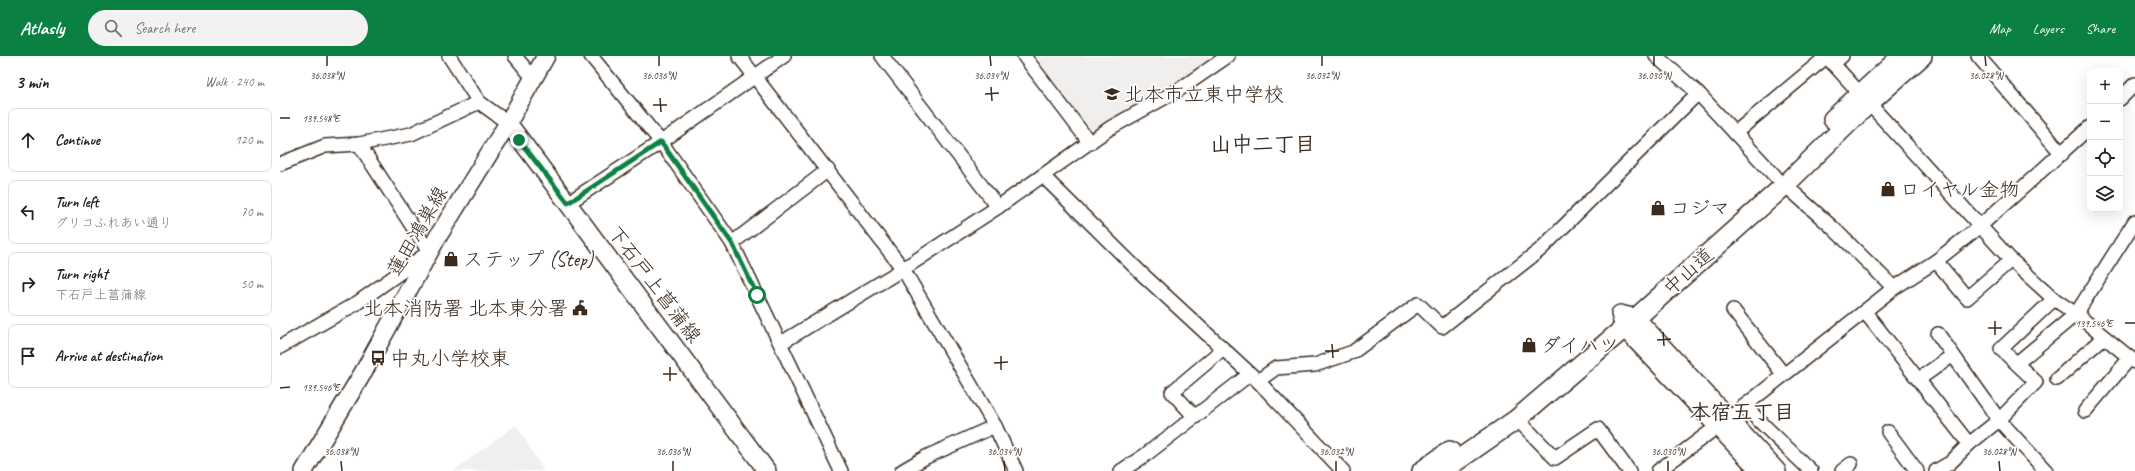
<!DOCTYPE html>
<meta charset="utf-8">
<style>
body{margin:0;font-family:Caveat,"Klee One",sans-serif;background:#f2f2f2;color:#222}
.controls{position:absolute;right:12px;top:12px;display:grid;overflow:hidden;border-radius:8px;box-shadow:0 4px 16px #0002}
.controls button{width:36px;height:36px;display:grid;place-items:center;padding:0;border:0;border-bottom:1px solid #e0e0e0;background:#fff;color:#222;font:20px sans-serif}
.stop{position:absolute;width:12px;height:12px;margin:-9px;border:3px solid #0b8043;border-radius:50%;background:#fff}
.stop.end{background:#0b8043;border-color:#fff;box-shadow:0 1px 4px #0008}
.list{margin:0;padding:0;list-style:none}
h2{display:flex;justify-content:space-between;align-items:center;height:52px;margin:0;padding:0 16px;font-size:17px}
h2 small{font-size:13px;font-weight:400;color:#767676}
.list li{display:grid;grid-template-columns:26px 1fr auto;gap:12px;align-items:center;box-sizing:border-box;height:64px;margin:0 8px 8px;padding:0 8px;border:1px solid #e0e0e0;border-radius:8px}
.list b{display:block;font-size:15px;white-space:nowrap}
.list p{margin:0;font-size:13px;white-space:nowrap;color:#767676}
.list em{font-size:13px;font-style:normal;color:#767676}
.icon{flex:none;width:22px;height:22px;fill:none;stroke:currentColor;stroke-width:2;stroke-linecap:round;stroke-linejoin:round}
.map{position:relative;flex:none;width:1855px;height:415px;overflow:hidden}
header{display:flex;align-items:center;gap:24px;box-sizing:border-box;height:56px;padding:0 20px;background:#0b8043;color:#fff}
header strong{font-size:19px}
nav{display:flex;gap:22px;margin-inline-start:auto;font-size:14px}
.search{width:280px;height:36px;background:#f2f2f2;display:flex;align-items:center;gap:10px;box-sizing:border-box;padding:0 14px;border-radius:22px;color:#767676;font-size:15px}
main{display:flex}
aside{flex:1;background:#fff}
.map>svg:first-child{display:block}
.built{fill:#f1efee}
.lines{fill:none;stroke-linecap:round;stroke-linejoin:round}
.minor-casing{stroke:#3b2a1e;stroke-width:16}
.major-casing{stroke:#3b2a1e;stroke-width:20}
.highway-casing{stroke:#3b2a1e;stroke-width:22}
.minor{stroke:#fff;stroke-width:13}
.major{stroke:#fff;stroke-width:17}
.highway{stroke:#fff;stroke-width:19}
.route{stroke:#0b8043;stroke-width:5}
.ticks{fill:none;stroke:#3b2a1e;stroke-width:1.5}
.labels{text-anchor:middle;stroke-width:3.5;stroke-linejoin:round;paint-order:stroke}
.poi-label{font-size:20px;fill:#3b2a1e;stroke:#fff;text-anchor:start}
.street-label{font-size:20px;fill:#3b2a1e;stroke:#fff}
.neighbourhood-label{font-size:21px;font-weight:bold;fill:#3b2a1e;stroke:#fff}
.ticks-label{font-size:10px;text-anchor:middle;fill:#3b2a1e;stroke:#fff;stroke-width:3.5;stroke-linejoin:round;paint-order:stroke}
</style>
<header>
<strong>Atlasly</strong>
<div class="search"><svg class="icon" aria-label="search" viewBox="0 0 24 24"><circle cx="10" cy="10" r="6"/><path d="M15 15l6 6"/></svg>Search here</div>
<nav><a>Map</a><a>Layers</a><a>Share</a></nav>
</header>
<main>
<aside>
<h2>3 min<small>Walk · 240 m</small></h2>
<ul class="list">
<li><svg class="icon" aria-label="ahead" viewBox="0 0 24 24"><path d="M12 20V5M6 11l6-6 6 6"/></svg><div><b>Continue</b></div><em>120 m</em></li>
<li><svg class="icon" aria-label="left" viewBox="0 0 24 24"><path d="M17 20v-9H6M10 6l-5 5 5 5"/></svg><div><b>Turn left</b><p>グリコふれあい通り</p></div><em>70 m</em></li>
<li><svg class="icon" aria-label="right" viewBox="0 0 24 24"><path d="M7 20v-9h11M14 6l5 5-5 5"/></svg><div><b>Turn right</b><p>下石戸上菖蒲線</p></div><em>50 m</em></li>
<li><svg class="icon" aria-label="arrive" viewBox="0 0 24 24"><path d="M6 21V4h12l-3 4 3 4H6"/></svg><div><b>Arrive at destination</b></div></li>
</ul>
</aside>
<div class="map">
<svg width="1855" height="415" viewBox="0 0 1855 415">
<rect width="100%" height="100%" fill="#fff"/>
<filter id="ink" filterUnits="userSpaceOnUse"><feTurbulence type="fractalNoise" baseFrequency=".025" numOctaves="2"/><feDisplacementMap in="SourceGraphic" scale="8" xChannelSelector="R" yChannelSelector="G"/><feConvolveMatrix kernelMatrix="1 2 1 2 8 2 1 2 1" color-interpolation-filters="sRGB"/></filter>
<g filter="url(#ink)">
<g class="built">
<path d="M 754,0 L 939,0 L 900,27 L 812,75 Z"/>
<path d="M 236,369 L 264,415 L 173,415 Z"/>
</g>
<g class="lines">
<g class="minor-casing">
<g id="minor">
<path d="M 169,0 L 199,46 L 228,67"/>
<path d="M 235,0 L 253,22"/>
<path d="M 311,0 L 381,86 L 452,187 L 561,415"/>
<path d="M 459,0 L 623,213 L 715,370 L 736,415"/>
<path d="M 602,0 L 718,151"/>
<path d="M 744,0 L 810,87"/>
<path d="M 1376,0 L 1418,37 L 1495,120"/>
<path d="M 1546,0 L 1731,204 L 1774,243 L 1796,258 L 1855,306"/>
<path d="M 1698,0 L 1782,98"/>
<path d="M 1553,8 L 1562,0"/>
<path d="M 1840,43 L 1855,28"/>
<path d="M 1455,77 L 1546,1"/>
<path d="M 0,108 L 45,90 L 79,88 L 131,78 L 199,46"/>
<path d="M 763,120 L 861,217 L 978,325 L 1063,415"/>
<path d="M 1505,129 L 1552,171 L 1614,232"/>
<path d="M 288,147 L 381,86 L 504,0"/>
<path d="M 452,187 L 548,114"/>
<path d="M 1656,205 L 1687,242 L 1731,204"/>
<path d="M 1453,254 L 1504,319"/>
<path d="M 1585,256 L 1689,388"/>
<path d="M 1658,278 L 1719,364 L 1766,415"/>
<path d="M 501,287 L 623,213 L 718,151 L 830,72 L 900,33 L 948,0"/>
<path d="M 0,291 L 77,247 L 149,196 L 79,88"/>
<path d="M 1737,307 L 1796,258 L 1855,165"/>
<path d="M 1639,323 L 1673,299"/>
<path d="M 1777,323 L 1824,281"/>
<path d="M 978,325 L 996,312 L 1035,309 L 1073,296 L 1138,248 L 1162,271 L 1260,194 L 1418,37"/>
<path d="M 1464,350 L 1531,415"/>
<path d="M 1805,355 L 1850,302"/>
<path d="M 915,361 L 892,336 L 943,293"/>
<path d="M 1237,363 L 1275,402 L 1318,373 L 1349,415"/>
<path d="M 1448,363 L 1614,232 L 1656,205 L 1699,171 L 1810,71"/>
<path d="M 1608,376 L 1637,415"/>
<path d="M 622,415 L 646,401 L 715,370"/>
<path d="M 841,415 L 864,400 L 970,318"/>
<path d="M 1378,415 L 1438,370"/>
<path d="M 1562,415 L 1571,408"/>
<path d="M 1656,415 L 1670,407 L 1689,388 L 1719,364 L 1756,326 L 1721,293 L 1774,243"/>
</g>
</g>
<g class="major-casing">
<g id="major">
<path d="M 228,67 L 487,415"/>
<path d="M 24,415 L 84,315 L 157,182 L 228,67 L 266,0"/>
<path d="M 1480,415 L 1344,272 L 1340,258 L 1356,262 L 1497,415"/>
</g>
</g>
<g class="highway-casing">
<g id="highway">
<path d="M 1553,63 L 1622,0"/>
<path d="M 1142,415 L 1170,395"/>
<path d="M 1162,415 L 1237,363 L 1356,262 L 1505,129 L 1589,47 L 1642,0"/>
</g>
</g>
<use href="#minor" class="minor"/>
<use href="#major" class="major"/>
<use href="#highway" class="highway"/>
</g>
</g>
<g class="lines" filter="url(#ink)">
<path class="route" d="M 239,84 L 288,147 L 381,86 L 452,187 L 477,239"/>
</g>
<path class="ticks" d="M 47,0 L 47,10M 379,0 L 379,10M 710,0 L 711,10M 1042,0 L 1042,10M 1374,0 L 1374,10M 1705,0 L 1706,10M 711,31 L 712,45M 705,38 L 719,37M 380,42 L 381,56M 373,49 L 387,49M 0,62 L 10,62M 1715,265 L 1715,279M 1845,267 L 1855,267M 1708,272 L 1722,272M 1383,276 L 1384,290M 1377,284 L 1391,283M 1052,288 L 1053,302M 1045,295 L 1059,295M 721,300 L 721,314M 714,307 L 728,306M 390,311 L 390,325M 383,318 L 397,318M 0,332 L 10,331M 61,405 L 62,415M 393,405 L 393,415M 724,405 L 725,415M 1056,405 L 1056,415M 1388,405 L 1388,415M 1719,405 L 1720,415"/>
<defs>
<g id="school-bare" transform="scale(1.2)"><path d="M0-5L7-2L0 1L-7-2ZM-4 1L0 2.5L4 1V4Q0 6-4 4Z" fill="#3b2a1e" stroke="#fff" stroke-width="2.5" paint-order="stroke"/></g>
<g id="shop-bare" transform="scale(1.2)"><path d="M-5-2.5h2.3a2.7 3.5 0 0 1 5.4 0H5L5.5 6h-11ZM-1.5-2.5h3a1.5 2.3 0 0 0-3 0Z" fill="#3b2a1e" stroke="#fff" stroke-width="2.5" paint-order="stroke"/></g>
<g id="civic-bare" transform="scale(1.2)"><path d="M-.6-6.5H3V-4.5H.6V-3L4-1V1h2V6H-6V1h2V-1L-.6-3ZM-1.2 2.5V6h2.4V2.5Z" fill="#3b2a1e" stroke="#fff" stroke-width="2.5" paint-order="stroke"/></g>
<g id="bus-bare" transform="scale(1.2)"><path d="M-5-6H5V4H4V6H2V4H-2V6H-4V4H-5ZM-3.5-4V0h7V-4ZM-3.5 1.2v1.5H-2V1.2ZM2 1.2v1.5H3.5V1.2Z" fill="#3b2a1e" stroke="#fff" stroke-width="2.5" paint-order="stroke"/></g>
</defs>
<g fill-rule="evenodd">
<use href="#school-bare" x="832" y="38"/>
<use href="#shop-bare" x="1608" y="133"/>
<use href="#shop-bare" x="1378" y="152"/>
<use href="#shop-bare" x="171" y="203"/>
<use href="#civic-bare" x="300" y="252"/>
<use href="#shop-bare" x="1249" y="289"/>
<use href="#bus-bare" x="98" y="302"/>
</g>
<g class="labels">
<g class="poi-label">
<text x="844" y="45">北本市立東中学校</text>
<text x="1620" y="140">ロイヤル金物</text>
<text x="1390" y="159">コジマ</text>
<text x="183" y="210">ステップ (Step)</text>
<text x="288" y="259" text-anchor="end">北本消防署 北本東分署</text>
<text x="1261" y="296">ダイハツ</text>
<text x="110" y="309">中丸小学校東</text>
</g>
<g class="street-label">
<text transform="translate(137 175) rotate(-60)" y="7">蓮田鴻巣線</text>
<text transform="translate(1408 215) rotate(-42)" y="7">中山道</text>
<text transform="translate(375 228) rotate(53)" y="7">下石戸上菖蒲線</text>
</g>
<g class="neighbourhood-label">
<text x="983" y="95">山中二丁目</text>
<text x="1462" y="363">本宿五丁目</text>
</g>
</g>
<g class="ticks-label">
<text x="47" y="23">36.038°N</text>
<text x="379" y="23">36.036°N</text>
<text x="711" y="23">36.034°N</text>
<text x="1042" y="23">36.032°N</text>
<text x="1374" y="23">36.030°N</text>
<text x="1706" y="23">36.028°N</text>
<text x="41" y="66">139.548°E</text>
<text x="1814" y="271">139.546°E</text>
<text x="41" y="335">139.546°E</text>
<text x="61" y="399">36.038°N</text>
<text x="393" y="399">36.036°N</text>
<text x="724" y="399">36.034°N</text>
<text x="1056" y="399">36.032°N</text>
<text x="1388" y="399">36.030°N</text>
<text x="1719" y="399">36.028°N</text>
</g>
</svg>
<div class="controls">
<button>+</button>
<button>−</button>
<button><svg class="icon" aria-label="locate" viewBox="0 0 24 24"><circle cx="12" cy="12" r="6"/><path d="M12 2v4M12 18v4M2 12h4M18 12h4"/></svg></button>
<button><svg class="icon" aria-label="layers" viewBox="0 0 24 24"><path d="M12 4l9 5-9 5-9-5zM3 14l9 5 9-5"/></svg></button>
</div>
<div class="stop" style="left:477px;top:239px"></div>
<div class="stop end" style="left:239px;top:84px"></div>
</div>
</main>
